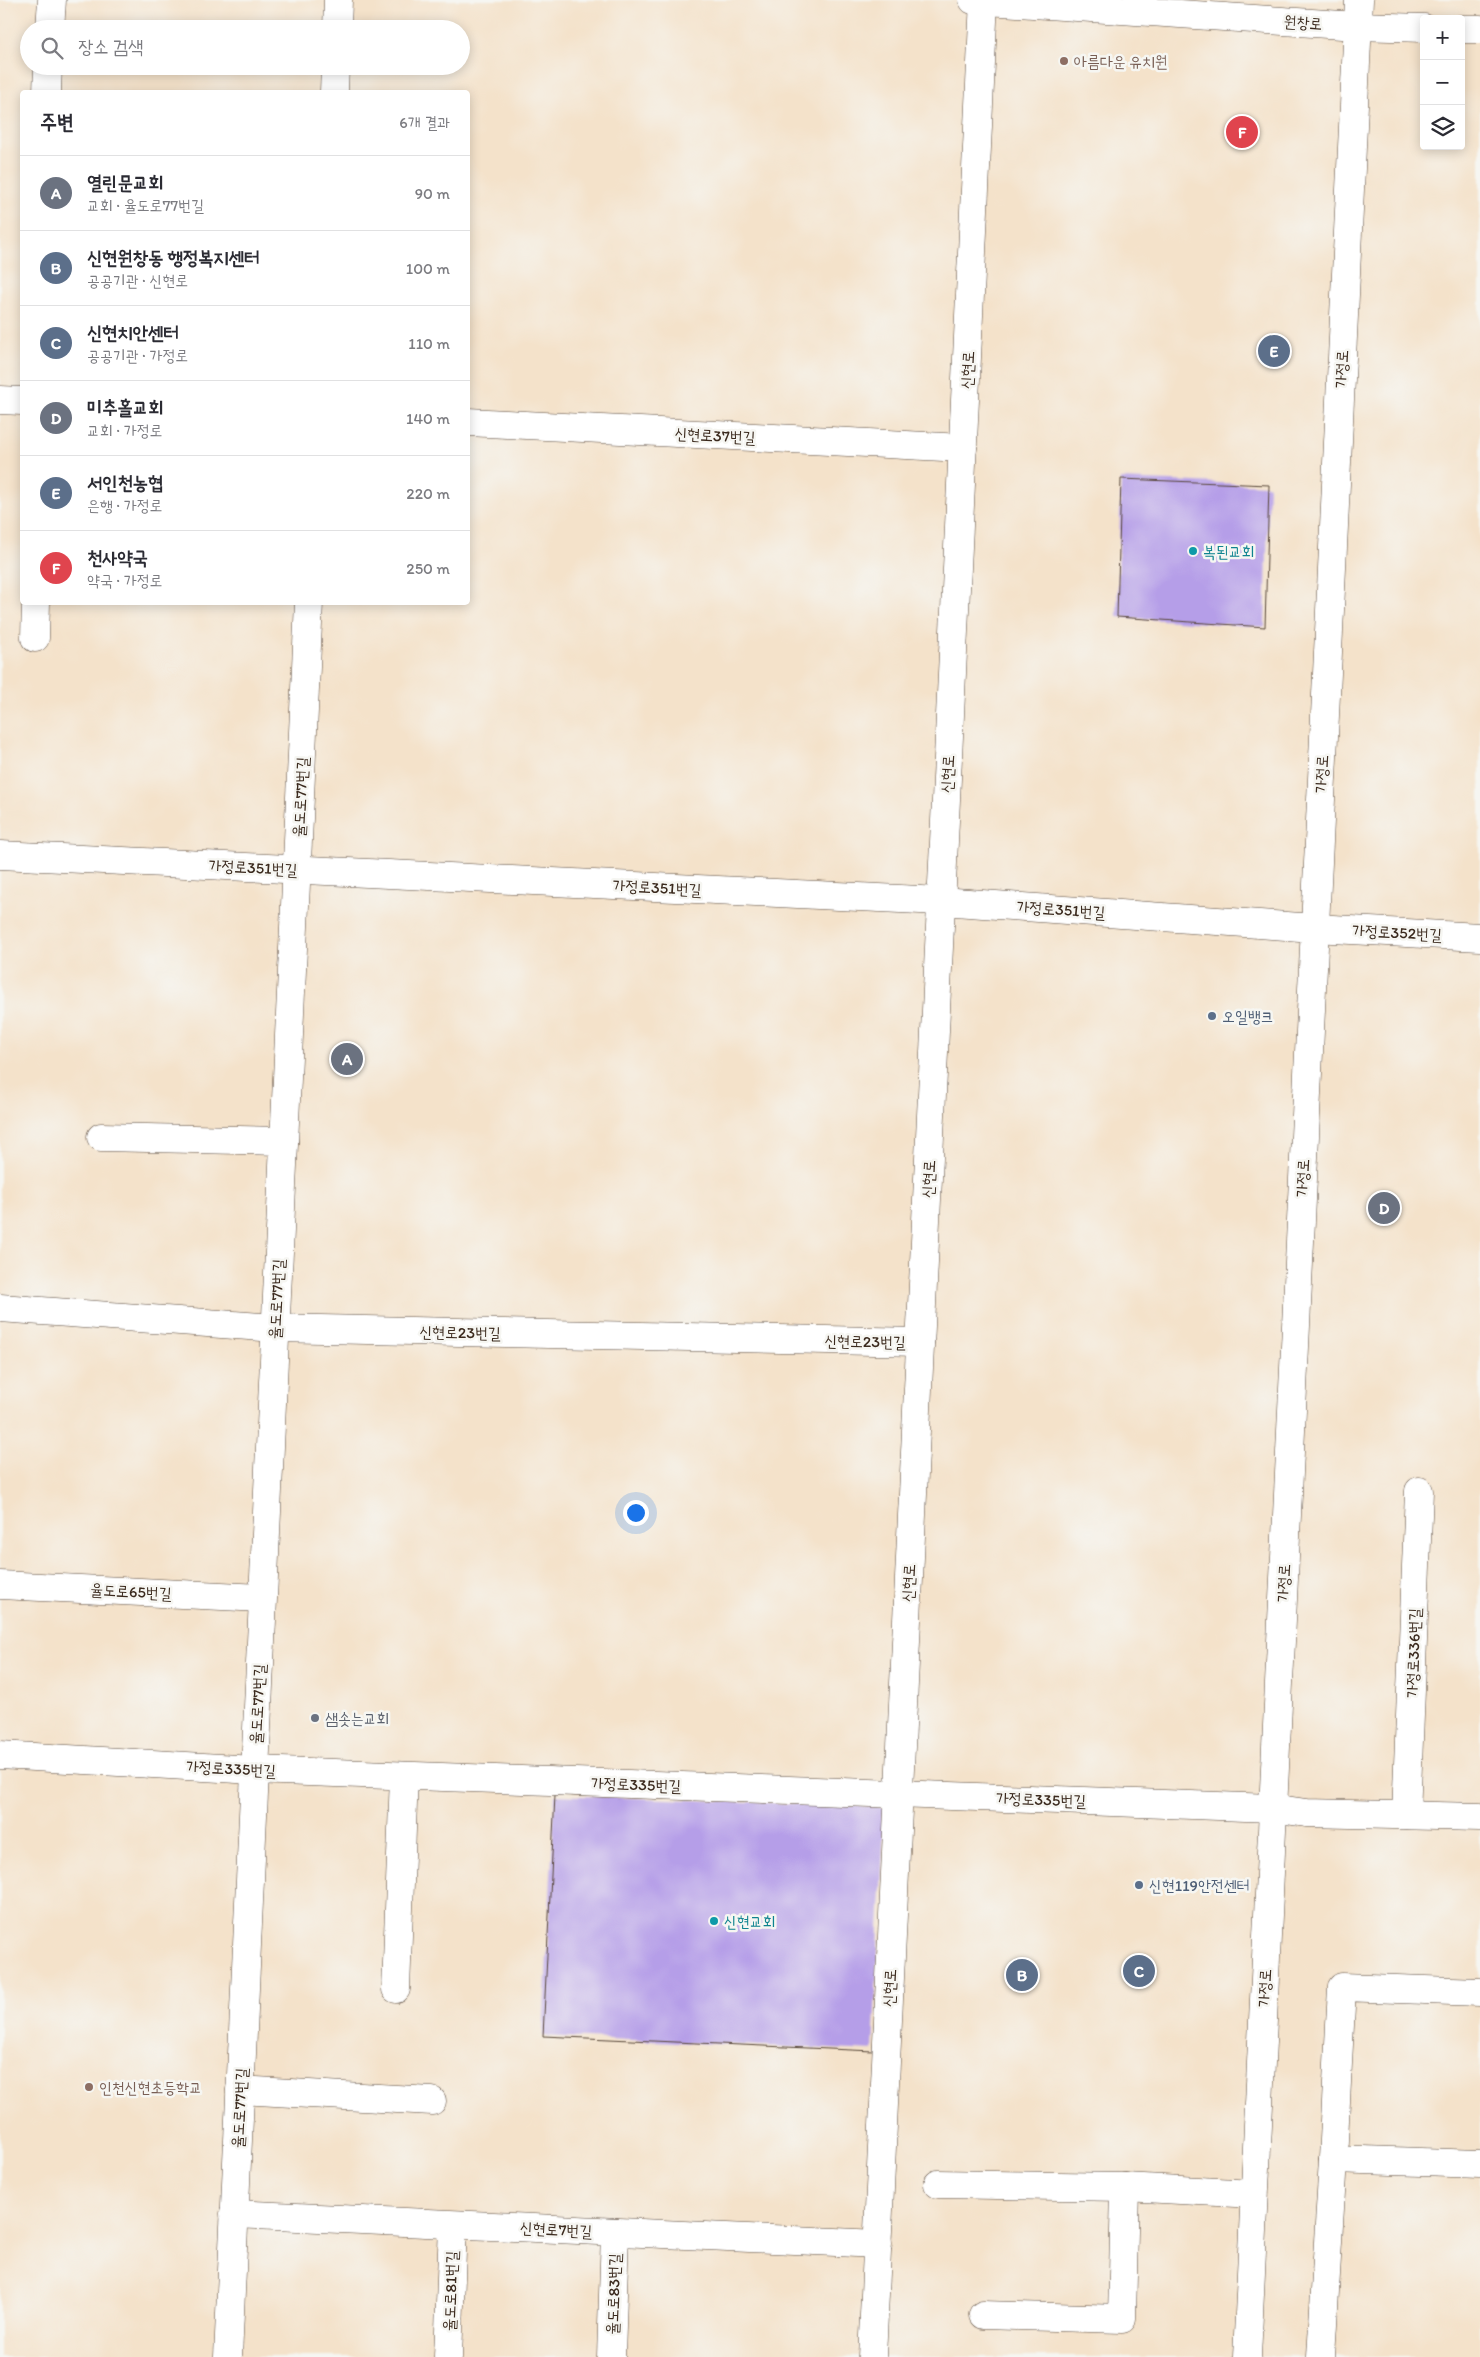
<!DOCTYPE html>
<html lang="ko">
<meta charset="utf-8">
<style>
body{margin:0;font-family:Itim,"Poor Story",sans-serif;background:#f7f7f7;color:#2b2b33}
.controls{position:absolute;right:15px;top:15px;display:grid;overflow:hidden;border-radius:5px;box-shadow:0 2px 12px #0003}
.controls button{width:45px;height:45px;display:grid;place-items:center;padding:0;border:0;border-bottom:1px solid #e1e1e2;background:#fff;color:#2b2b33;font:25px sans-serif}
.you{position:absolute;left:635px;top:1512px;width:18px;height:18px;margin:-12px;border:4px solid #fff;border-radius:50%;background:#1a73e8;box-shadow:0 0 0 8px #1a73e833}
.badge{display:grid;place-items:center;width:32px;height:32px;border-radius:50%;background:#b45309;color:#fff;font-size:16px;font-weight:700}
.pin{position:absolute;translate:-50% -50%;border:2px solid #fff;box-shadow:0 1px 5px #0006}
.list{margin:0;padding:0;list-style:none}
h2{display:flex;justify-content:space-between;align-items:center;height:65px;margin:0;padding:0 20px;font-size:21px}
h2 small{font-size:16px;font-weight:400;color:#7c7c81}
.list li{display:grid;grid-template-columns:32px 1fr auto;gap:15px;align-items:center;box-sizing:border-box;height:75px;padding:0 20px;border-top:1px solid #e1e1e2}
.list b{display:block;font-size:19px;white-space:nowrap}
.list p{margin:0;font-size:16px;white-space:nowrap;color:#7c7c81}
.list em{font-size:16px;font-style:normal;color:#7c7c81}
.icon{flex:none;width:28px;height:28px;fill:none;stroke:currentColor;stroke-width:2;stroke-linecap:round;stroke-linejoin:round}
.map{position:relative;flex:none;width:1480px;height:2357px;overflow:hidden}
.search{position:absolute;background:#fff;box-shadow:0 2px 12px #0003;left:20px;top:20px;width:450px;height:55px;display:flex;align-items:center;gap:12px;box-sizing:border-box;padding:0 18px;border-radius:28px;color:#7c7c81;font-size:19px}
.panel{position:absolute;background:#fff;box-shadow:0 2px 12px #0003;left:20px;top:90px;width:450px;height:515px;border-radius:5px}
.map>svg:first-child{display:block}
.building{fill:#b59ee8}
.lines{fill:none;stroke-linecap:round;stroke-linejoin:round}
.minor-casing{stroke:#574638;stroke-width:29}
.tertiary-casing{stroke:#574638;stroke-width:29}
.minor{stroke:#fff;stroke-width:28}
.tertiary{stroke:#fff;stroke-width:28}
.education-dot{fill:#8d6e63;stroke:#f6f6f2;stroke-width:2}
.culture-dot{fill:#0f9aa8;stroke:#f6f6f2;stroke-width:2}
.service-dot{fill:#5c6f8a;stroke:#f6f6f2;stroke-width:2}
.worship-dot{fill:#6b7280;stroke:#f6f6f2;stroke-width:2}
.labels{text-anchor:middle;stroke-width:5;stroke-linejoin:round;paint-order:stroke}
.street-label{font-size:16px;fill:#3b2a1e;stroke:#f6f6f2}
.education-label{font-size:16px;fill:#785e54;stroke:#f6f6f2;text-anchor:start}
.culture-label{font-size:16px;fill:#0d838f;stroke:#f6f6f2;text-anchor:start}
.service-label{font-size:16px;fill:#4e5e75;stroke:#f6f6f2;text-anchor:start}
.worship-label{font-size:16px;fill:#5b616d;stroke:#f6f6f2;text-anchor:start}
</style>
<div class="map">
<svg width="1480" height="2357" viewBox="0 0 1480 2357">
<rect width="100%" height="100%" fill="#f6f6f2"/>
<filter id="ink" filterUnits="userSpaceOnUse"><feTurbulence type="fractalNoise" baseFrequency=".02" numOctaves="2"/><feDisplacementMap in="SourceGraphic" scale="10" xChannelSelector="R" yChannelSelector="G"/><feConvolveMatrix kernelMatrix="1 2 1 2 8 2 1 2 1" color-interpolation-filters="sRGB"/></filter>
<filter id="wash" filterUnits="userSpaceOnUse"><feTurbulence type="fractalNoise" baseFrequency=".0096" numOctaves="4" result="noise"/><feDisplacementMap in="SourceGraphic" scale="20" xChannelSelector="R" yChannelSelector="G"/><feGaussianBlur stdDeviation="1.12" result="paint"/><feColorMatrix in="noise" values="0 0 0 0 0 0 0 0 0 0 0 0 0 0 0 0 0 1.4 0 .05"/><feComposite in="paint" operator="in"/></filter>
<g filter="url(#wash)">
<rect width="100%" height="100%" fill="#f4e2ca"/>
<g id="blocks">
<g class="building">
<path d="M 1121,479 L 1269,485 L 1265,627 L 1117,617 Z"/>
<path d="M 555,1795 L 885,1807 L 873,2051 L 543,2036 Z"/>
</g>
</g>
</g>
<g filter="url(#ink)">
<use href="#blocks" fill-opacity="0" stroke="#574638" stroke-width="1"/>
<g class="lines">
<g class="minor-casing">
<g id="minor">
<path d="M 50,29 L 52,0"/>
<path d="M 337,29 L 338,0"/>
<path d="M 47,92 L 48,66"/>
<path d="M 334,92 L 335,66"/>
<path d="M 0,400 L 22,401"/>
<path d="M 468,422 L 963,448"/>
<path d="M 35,638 L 36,602"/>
<path d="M 0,855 L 941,901 L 1314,928 L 1480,937"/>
<path d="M 101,1137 L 284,1141"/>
<path d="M 0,1308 L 275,1328 L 920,1342"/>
<path d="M 0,1585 L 262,1598"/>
<path d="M 0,1755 L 254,1770 L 1272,1808 L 1306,1813 L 1480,1817"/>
<path d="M 1406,1815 L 1419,1491"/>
<path d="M 396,1989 L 404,1776"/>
<path d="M 240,2090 L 432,2101"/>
<path d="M 1333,2159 L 1342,1987 L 1480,1992"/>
<path d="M 938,2184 L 1125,2187 L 1254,2194"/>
<path d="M 234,2214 L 878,2244"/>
<path d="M 983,2315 L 1122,2319 L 1125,2187"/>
<path d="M 228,2357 L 309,602"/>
<path d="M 448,2357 L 453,2225"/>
<path d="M 611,2357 L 615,2232"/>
<path d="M 872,2357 L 984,0"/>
<path d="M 1321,2357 L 1333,2159 L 1480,2164"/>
</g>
</g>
<g class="tertiary-casing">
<g id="tertiary">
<path d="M 973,0 L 1357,26 L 1424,28"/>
<path d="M 1461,29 L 1480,29"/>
<path d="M 1247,2357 L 1359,0"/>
</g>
</g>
<use href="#minor" class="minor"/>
<use href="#tertiary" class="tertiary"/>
</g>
</g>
<g class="education-dot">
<circle cx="1064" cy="61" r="5"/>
<circle cx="89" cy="2087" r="5"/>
</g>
<g class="culture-dot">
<circle cx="1193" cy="551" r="5"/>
<circle cx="714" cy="1921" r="5"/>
</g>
<g class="service-dot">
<circle cx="1212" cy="1016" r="5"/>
<circle cx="1139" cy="1885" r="5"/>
</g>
<circle class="worship-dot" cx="315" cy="1718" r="5"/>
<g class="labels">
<g class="street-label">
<text transform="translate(1303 22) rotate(4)" y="6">원창로</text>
<text transform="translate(1341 369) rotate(-87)" y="6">가정로</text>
<text transform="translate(967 370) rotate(-87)" y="6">신현로</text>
<text transform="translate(715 435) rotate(3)" y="6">신현로37번길</text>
<text transform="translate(947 774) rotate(-87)" y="6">신현로</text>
<text transform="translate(1321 774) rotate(-87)" y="6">가정로</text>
<text transform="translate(300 797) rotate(-87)" y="6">율도로77번길</text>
<text transform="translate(253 867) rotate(3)" y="6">가정로351번길</text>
<text transform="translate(657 887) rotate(3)" y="6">가정로351번길</text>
<text transform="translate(1061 909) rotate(4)" y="6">가정로351번길</text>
<text transform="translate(1397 932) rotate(3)" y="6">가정로352번길</text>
<text transform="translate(1302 1178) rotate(-87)" y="6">가정로</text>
<text transform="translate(928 1179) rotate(-87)" y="6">신현로</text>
<text transform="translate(276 1299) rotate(-87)" y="6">율도로77번길</text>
<text transform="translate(460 1332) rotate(1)" y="6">신현로23번길</text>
<text transform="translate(865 1341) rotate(1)" y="6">신현로23번길</text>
<text transform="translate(908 1583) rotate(-87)" y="6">신현로</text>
<text transform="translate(1283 1583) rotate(-87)" y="6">가정로</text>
<text transform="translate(131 1591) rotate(3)" y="6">율도로65번길</text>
<text transform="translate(1413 1653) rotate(-88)" y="6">가정로336번길</text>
<text transform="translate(257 1704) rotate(-87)" y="6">율도로77번길</text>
<text transform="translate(231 1768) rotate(3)" y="6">가정로335번길</text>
<text transform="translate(636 1784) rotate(2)" y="6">가정로335번길</text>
<text transform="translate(1041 1799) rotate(2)" y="6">가정로335번길</text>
<text transform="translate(889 1988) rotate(-87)" y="6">신현로</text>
<text transform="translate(1264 1988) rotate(-87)" y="6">가정로</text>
<text transform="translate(239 2108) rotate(-87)" y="6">율도로77번길</text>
<text transform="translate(556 2229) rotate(3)" y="6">신현로7번길</text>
<text transform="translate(450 2291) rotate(-88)" y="6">율도로81번길</text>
<text transform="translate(613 2294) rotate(-88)" y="6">율도로83번길</text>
</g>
<g class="education-label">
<text x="1074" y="67">아름다운 유치원</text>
<text x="99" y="2093">인천신현초등학교</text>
</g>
<g class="culture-label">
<text x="1203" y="557">복된교회</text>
<text x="724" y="1927">신현교회</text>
</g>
<g class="service-label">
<text x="1222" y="1022">오일뱅크</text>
<text x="1149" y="1891">신현119안전센터</text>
</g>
<g class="worship-label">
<text x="325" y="1724">샘솟는교회</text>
</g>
</g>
</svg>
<div class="controls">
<button>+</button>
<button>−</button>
<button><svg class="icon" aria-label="layers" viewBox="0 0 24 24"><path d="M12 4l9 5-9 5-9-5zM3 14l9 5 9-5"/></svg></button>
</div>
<div class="you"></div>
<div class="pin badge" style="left:347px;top:1059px;background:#6b7280">A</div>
<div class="pin badge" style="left:1022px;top:1975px;background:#5c6f8a">B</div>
<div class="pin badge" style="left:1139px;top:1971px;background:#5c6f8a">C</div>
<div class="pin badge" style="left:1384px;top:1208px;background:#6b7280">D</div>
<div class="pin badge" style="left:1274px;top:351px;background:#5c6f8a">E</div>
<div class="pin badge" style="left:1242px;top:132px;background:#e0444e">F</div>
<div class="search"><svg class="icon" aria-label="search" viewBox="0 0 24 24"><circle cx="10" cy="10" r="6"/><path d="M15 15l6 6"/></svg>장소 검색</div>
<section class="panel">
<h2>주변<small>6개 결과</small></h2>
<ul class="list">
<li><span class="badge" style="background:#6b7280">A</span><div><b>열린문교회</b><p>교회 · 율도로77번길</p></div><em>90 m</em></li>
<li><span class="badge" style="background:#5c6f8a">B</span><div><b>신현원창동 행정복지센터</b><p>공공기관 · 신현로</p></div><em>100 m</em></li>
<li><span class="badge" style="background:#5c6f8a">C</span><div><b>신현치안센터</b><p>공공기관 · 가정로</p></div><em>110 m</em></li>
<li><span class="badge" style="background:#6b7280">D</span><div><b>미추홀교회</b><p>교회 · 가정로</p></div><em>140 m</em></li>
<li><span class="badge" style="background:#5c6f8a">E</span><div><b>서인천농협</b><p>은행 · 가정로</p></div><em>220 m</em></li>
<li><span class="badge" style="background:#e0444e">F</span><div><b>천사약국</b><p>약국 · 가정로</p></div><em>250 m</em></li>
</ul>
</section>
</div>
